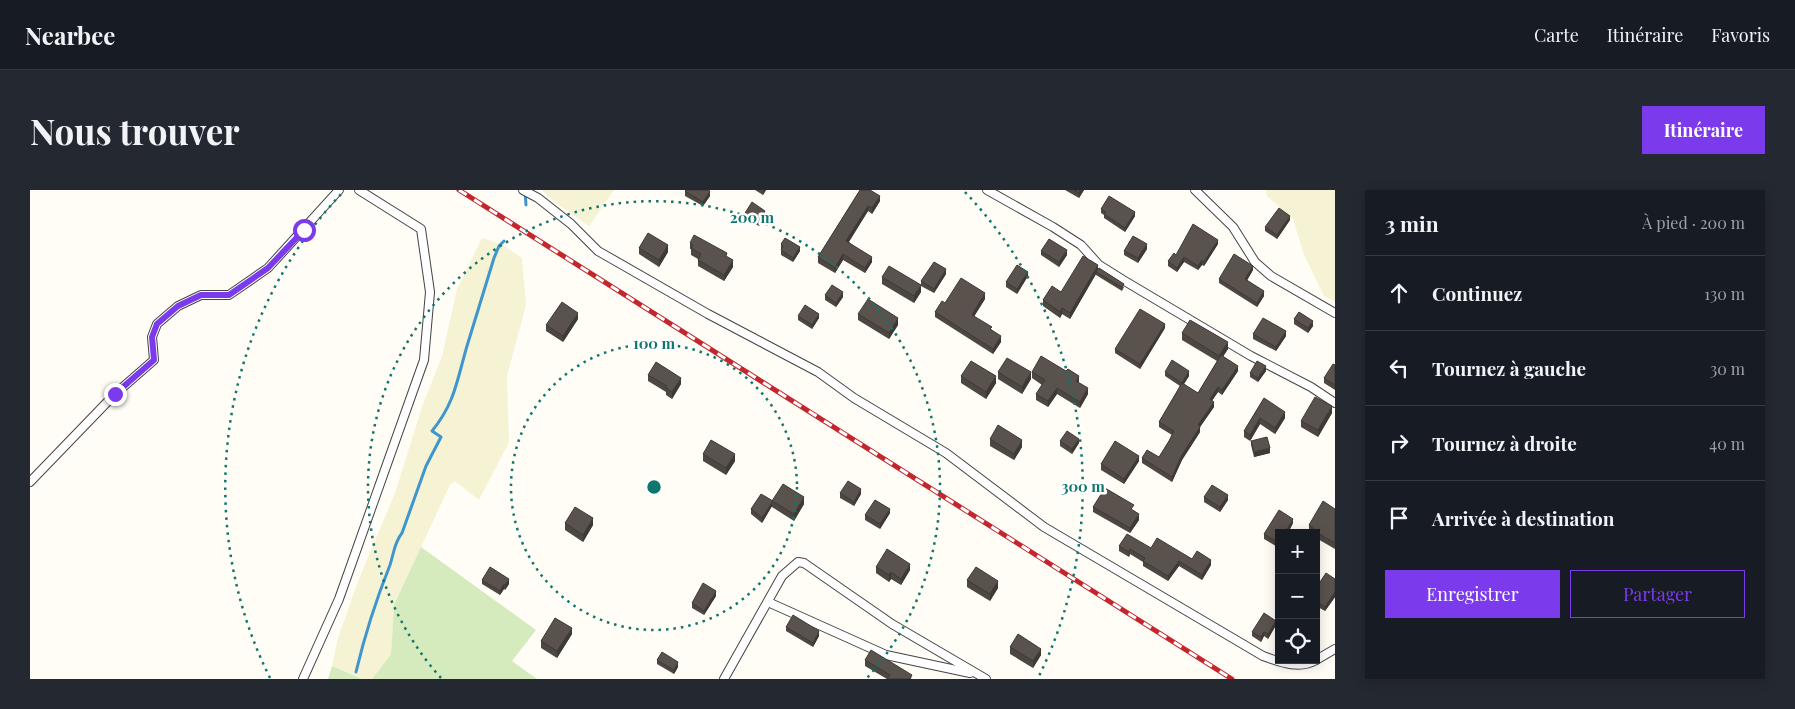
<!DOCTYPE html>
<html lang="fr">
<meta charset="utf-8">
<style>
body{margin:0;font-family:"Playfair Display",serif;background:#242831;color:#f1f3f6}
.controls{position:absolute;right:15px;bottom:15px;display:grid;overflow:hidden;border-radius:0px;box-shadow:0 2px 12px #0003}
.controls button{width:45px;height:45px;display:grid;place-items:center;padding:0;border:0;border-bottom:1px solid #363941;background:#171b24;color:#f1f3f6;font:25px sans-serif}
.stop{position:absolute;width:15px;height:15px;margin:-11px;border:4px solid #7c3aed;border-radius:50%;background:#fff}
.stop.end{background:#7c3aed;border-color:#fff;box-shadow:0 1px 5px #0008}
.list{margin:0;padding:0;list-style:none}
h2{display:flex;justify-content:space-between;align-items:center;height:65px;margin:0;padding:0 20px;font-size:21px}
h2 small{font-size:16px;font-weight:400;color:#9ea1a6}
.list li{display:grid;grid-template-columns:32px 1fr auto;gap:15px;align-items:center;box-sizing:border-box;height:75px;padding:0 20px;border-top:1px solid #363941}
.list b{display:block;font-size:19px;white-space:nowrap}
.list em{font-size:16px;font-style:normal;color:#9ea1a6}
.actions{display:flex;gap:10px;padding:15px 20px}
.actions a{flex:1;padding:11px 0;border:1px solid #7c3aed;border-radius:0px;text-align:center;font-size:18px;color:#7c3aed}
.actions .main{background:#7c3aed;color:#fff}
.icon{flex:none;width:28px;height:28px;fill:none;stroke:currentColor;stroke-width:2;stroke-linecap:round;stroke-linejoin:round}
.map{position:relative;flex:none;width:1305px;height:489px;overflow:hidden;border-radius:0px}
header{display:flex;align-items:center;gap:30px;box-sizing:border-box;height:70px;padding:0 25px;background:#171b24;border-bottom:1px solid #363941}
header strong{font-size:24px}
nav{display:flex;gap:28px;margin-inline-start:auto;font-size:18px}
.intro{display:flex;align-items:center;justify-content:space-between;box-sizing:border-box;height:120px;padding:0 30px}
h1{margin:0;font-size:35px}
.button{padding:12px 22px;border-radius:0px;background:#7c3aed;color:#fff;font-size:18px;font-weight:700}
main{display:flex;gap:30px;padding:0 30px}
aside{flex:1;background:#171b24;border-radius:0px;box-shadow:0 2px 12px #0003}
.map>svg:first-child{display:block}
.farmland{fill:#f6f3d4}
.green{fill:#d5ebbd}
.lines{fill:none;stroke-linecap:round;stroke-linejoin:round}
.stream{stroke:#3f96cf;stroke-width:3}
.minor-casing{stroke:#444;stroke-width:10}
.minor{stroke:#fff;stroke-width:8}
.rail-casing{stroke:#c4262e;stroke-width:5}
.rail{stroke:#fff;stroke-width:3;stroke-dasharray:9;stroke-linecap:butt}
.wall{fill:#4d4742}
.shaded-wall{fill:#3f3936}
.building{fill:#5a524d;stroke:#3f3936}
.route{stroke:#7c3aed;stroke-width:6}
.ring{fill:none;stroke:#0f766e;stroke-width:2.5;stroke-dasharray:2.5 5}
.centre{fill:#0f766e;stroke:#fff;stroke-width:2.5}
.ring-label{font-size:15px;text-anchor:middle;font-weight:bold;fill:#0f766e;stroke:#fff;stroke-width:5;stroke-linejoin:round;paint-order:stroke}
</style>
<header>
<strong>Nearbee</strong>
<nav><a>Carte</a><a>Itinéraire</a><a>Favoris</a></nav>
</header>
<div class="intro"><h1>Nous trouver</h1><a class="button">Itinéraire</a></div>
<main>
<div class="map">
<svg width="1305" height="489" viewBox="0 0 1305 489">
<rect width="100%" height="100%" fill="#fffdf5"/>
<g class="farmland">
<path d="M 512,0 L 584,0 L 559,36 L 522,10 Z"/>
<path d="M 1236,0 L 1305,0 L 1305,111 L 1294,106 L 1274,65 L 1263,29 L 1237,6 Z"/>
<path d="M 452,48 L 471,54 L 492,68 L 496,115 L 477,186 L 479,252 L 449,310 L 425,291 L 420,295 L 364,415 L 361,464 L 342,489 L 332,489 L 302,476 L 308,448 L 328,391 L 365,303 L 392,217 L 412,166 L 427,99 Z"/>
</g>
<g class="green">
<path d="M 391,357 L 506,440 L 482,471 L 507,489 L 342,489 L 361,464 L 364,415 Z"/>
<path d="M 302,476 L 332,489 L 298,489 Z"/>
</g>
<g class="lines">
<g class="stream">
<path d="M 495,1 L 496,15"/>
<path d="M 326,482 C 335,444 346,410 360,375 C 364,363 364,353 372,343 L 396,276 L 411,247 L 402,241 C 425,213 427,190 437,156 C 446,127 455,97 464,68 L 469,56 L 474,51"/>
</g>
<g class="minor-casing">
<g id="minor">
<path d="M 493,0 L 508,8 L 541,34 L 568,61 L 678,124 L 788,182 L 824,208 L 916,263 L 1014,337 L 1233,466 C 1250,472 1269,480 1286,470"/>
<path d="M 957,0 L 1023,37 L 1051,55 L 1069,75 L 1093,90 L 1221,166 L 1281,197 L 1305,213"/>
<path d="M 1165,0 L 1203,37 L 1225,72 L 1241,86 L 1305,123"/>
<path d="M 0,292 L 85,204 L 124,170 L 122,147 L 127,134 L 148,116 L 171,105 L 199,105 L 238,78 L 309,0"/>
<path d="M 738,412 L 856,465 L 940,483"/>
<path d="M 1286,470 L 1305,459"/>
<path d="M 273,489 L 309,409 L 394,170 L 400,102 L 391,39 L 329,0"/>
<path d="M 694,489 L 752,386 L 768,372 L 774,373 L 862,434 L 956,489"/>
</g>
</g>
<use href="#minor" class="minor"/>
<g class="rail-casing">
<path id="rail" d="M 429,0 L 1202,489"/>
</g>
<use href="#rail" class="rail"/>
</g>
<g class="wall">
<path d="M 725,0 L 736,0 L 733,5 Z"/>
<path d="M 830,0 L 850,11 L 842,24 L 838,21 L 819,52 L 842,72 L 835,83 L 813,70 L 805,83 L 788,73 L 788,67 Z"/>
<path d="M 1035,0 L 1054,0 L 1049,8 Z"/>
<path d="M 655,1 L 680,6 L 673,16 L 655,6 Z"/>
<path d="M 1071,19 L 1105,26 L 1095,42 L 1074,28 L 1074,25 L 1071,23 Z"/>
<path d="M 715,23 L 735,25 L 729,36 L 715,28 Z"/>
<path d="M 1260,30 L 1247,49 L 1235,41 L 1235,37 Z"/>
<path d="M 660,53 L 697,67 L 703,77 L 694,91 L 668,76 L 668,69 L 661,65 L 661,59 L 660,59 Z"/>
<path d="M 751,54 L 770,61 L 763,72 L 751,65 Z"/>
<path d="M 1188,54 L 1174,76 L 1172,75 L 1168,80 L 1154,72 L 1147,82 L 1138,76 L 1138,71 L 1146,65 Z"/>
<path d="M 609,58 L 638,62 L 629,77 L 609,64 Z"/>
<path d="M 1117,59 L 1108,73 L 1094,65 L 1094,61 Z"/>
<path d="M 1011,61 L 1037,65 L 1029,77 L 1011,65 Z"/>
<path d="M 1068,80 L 1094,97 L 1092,101 L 1066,85 L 1066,84 L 1040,129 L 1032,124 L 1030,128 L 1013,116 L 1013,110 L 1031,102 Z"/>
<path d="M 1223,80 L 1217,90 L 1234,106 L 1227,117 L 1189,93 L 1189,89 Z"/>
<path d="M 916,84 L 904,103 L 891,96 L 891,91 Z"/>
<path d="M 998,86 L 987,104 L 976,97 L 976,92 Z"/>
<path d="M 852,87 L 891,102 L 884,113 L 852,94 Z"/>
<path d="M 795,105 L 813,107 L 806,117 L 795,110 Z"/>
<path d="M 955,109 L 944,126 L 962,140 L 971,152 L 963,164 L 905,127 L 905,122 L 915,113 Z"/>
<path d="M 828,124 L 868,135 L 859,149 L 828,130 Z"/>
<path d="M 768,126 L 789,128 L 782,139 L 768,130 Z"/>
<path d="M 548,129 L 533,152 L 516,141 L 516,135 Z"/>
<path d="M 1264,129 L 1283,136 L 1278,143 L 1264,134 Z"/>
<path d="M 1135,138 L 1110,179 L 1085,163 L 1085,159 Z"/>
<path d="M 1152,143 L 1198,159 L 1193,166 L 1208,181 L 1192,205 L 1188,202 L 1182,210 L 1184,217 L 1170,237 L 1170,242 L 1152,270 L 1142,292 L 1112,273 L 1112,268 L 1129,267 L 1139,251 L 1142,245 L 1129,237 L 1129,232 L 1150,196 L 1135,186 L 1135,182 L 1159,186 L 1154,194 L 1168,203 L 1187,171 L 1152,150 Z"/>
<path d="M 1223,144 L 1256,146 L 1246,161 L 1223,149 Z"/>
<path d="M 1305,175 L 1305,200 L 1294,193 L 1294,188 Z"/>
<path d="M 1236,181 L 1228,192 L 1220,187 L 1220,183 Z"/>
<path d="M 968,182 L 1001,189 L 992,204 L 968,189 Z"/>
<path d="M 1002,182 L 1049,192 L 1049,193 L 1058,204 L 1050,218 L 1027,204 L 1018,217 L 1006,210 L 1006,204 L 1012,195 L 1002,188 Z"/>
<path d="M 618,185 L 651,194 L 642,209 L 636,205 L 636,202 L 618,191 Z"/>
<path d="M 931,186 L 966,193 L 956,209 L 931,193 Z"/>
<path d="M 1234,208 L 1255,228 L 1245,244 L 1230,234 L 1220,251 L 1214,247 L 1214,241 Z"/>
<path d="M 1302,223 L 1288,247 L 1271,237 L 1271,231 Z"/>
<path d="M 960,249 L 992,257 L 984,270 L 960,256 Z"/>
<path d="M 1030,251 L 1049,253 L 1042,264 L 1030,256 Z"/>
<path d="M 1221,251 L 1240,263 L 1224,267 L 1221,255 Z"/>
<path d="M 673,264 L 705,271 L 696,285 L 673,271 Z"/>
<path d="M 1109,271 L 1094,294 L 1071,280 L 1071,274 Z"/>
<path d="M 810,303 L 831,304 L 824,316 L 810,308 Z"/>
<path d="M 1174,307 L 1198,310 L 1190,322 L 1174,312 Z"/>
<path d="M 742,311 L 774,314 L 764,331 L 742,317 L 742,316 L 732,333 L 721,324 L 721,319 Z"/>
<path d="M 1063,317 L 1104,321 L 1109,330 L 1100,343 L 1063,322 Z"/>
<path d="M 1305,319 L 1305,359 L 1286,348 L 1286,343 L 1282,343 L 1279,341 L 1279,335 Z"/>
<path d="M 860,323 L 850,339 L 835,330 L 835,325 Z"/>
<path d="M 535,333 L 563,335 L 553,352 L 535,340 Z"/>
<path d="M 1263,333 L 1258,343 L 1249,343 L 1249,358 L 1234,349 L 1234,344 Z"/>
<path d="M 1089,356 L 1121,358 L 1162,369 L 1181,375 L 1172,390 L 1149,376 L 1138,391 L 1113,376 L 1113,372 L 1100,364 L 1099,367 L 1089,361 Z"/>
<path d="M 846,377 L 880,380 L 871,395 L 861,389 L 859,392 L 846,383 Z"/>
<path d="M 1305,389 L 1305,407 L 1295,421 L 1286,416 L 1286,398 Z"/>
<path d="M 452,390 L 479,394 L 475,400 L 474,399 L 470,405 L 452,394 Z"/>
<path d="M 937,390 L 968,398 L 960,411 L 937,397 Z"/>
<path d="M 686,406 L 674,425 L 662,418 L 662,413 Z"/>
<path d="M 1246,435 L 1238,449 L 1234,446 L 1231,452 L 1222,446 L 1222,442 Z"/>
<path d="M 756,437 L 789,446 L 783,457 L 756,441 Z"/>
<path d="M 542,444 L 527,468 L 511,458 L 511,451 Z"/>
<path d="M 980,457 L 1011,465 L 1003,478 L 980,464 Z"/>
<path d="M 627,470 L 648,477 L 644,484 L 627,474 Z"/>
<path d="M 835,470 L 882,489 L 857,489 L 835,476 Z"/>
</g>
<g class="shaded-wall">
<path d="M 733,0 L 736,0 L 733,5 Z"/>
<path d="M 1050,0 L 1054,0 L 1049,8 L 1049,3 Z"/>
<path d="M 680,1 L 680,6 L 673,16 L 673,12 Z"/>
<path d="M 850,6 L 850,11 L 842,24 L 842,18 Z"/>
<path d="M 838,16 L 838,21 L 816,56 L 816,51 Z"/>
<path d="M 735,21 L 735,25 L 729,36 L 729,31 Z"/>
<path d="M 1105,22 L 1105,26 L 1095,42 L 1095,38 Z"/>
<path d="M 1260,26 L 1260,30 L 1247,49 L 1247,45 Z"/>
<path d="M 1188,50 L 1188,54 L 1174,76 L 1174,72 Z"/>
<path d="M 1117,54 L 1117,59 L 1108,73 L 1108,68 Z"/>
<path d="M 638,55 L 638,62 L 629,77 L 629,70 Z"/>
<path d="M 770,57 L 770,61 L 763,72 L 763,68 Z"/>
<path d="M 1037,60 L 1037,65 L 1029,77 L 1029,72 Z"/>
<path d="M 813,64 L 813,70 L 805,83 L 805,78 Z"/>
<path d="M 842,67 L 842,72 L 835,83 L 835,78 Z"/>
<path d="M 1154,67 L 1154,72 L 1147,82 L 1147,78 Z"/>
<path d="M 703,70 L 703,77 L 694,91 L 694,85 Z"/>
<path d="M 1172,70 L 1172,75 L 1168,80 L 1168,76 Z"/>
<path d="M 1068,75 L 1068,82 L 1066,82 L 1066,84 L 1040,129 L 1040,123 Z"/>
<path d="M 1223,76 L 1223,80 L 1215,94 L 1215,89 Z"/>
<path d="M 916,79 L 916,84 L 904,103 L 904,99 Z"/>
<path d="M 998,82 L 998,86 L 987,104 L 987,99 Z"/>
<path d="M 891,95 L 891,102 L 884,113 L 884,106 Z"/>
<path d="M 1234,101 L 1234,106 L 1227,117 L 1227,113 Z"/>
<path d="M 813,102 L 813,107 L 806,117 L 806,113 Z"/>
<path d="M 955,103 L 955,109 L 942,130 L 942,125 Z"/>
<path d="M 1032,118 L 1032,124 L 1030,128 L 1030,122 Z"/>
<path d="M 548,123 L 548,129 L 533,152 L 533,146 Z"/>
<path d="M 789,124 L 789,128 L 782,139 L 782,135 Z"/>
<path d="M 868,128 L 868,135 L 859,149 L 859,143 Z"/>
<path d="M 1283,131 L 1283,136 L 1278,143 L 1278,138 Z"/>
<path d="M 1135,134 L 1135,138 L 1110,179 L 1110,174 Z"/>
<path d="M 1256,141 L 1256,146 L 1246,161 L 1246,157 Z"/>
<path d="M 971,146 L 971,152 L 963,164 L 963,159 Z"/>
<path d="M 1198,152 L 1198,159 L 1189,173 L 1189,166 Z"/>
<path d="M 1208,176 L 1208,181 L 1192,205 L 1192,200 Z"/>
<path d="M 1236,176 L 1236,181 L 1228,192 L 1228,188 Z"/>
<path d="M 1159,181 L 1159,186 L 1152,197 L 1152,193 Z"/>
<path d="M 1001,182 L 1001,189 L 992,204 L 992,197 Z"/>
<path d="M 966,186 L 966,193 L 956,209 L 956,202 Z"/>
<path d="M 1049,186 L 1049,192 L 1046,197 L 1046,191 Z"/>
<path d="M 651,188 L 651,194 L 642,209 L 642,202 Z"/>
<path d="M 1188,197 L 1188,202 L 1180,214 L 1180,209 Z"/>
<path d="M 1027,198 L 1027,204 L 1018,217 L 1018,211 Z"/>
<path d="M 1058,198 L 1058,204 L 1050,218 L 1050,212 Z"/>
<path d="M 1184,212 L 1184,217 L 1170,237 L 1170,242 L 1152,270 L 1142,292 L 1142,287 L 1152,265 L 1168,235 Z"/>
<path d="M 1302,216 L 1302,223 L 1288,247 L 1288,240 Z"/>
<path d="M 1255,222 L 1255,228 L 1245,244 L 1245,238 Z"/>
<path d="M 1230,228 L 1230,234 L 1220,251 L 1220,245 Z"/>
<path d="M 1049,249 L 1049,253 L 1042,264 L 1042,259 Z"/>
<path d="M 992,250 L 992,257 L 984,270 L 984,264 Z"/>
<path d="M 1240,258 L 1240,263 L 1224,267 L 1224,262 Z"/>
<path d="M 705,264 L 705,271 L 696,285 L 696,278 Z"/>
<path d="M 1109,266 L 1109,271 L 1094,294 L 1094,289 Z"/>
<path d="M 831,299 L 831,304 L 824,316 L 824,312 Z"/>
<path d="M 1198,305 L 1198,310 L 1190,322 L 1190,317 Z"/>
<path d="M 774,307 L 774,314 L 764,331 L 764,324 Z"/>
<path d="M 742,311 L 742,316 L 732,333 L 732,328 Z"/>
<path d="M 860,319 L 860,323 L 850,339 L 850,334 Z"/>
<path d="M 1109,324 L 1109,330 L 1100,343 L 1100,338 Z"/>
<path d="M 563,328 L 563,335 L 553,352 L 553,345 Z"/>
<path d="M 1263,329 L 1263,333 L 1258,343 L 1255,343 Z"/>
<path d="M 1100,359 L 1100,364 L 1099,367 L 1099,362 Z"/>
<path d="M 1181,370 L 1181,375 L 1172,390 L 1172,385 Z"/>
<path d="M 1149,371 L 1149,376 L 1138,391 L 1138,386 Z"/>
<path d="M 880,374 L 880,380 L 871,395 L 871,389 Z"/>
<path d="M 861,382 L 861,389 L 859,392 L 859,385 Z"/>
<path d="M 479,389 L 479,394 L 475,400 L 475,395 Z"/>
<path d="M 968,391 L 968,398 L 960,411 L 960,404 Z"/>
<path d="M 474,394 L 474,399 L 470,405 L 470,401 Z"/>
<path d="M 686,401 L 686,406 L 674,425 L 674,421 Z"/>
<path d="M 1305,402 L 1305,407 L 1295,421 L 1295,417 Z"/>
<path d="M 1246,431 L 1246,435 L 1238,449 L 1238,444 Z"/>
<path d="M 542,438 L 542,444 L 527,468 L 527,461 Z"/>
<path d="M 789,441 L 789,446 L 783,457 L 783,453 Z"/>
<path d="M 1234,442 L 1234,446 L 1231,452 L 1231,447 Z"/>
<path d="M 1011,459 L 1011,465 L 1003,478 L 1003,471 Z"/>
<path d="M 648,472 L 648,477 L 644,484 L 644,480 Z"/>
</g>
<g class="building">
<path d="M 656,0 L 678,0 L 680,1 L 673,12 L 655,1 Z"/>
<path d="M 830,0 L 840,0 L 850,6 L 842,18 L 838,16 L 816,51 L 842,67 L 835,78 L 813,64 L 805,78 L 788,67 Z"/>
<path d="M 1044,0 L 1050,0 L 1049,3 Z"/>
<path d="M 1079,6 L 1105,22 L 1095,38 L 1074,24 L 1076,22 L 1071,19 Z"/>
<path d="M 722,12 L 735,21 L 729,31 L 715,23 Z"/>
<path d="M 1249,18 L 1260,26 L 1247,45 L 1235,37 Z"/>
<path d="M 1163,34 L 1188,50 L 1174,72 L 1172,70 L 1168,76 L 1154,67 L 1147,78 L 1138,71 L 1144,63 L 1146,65 Z"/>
<path d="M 618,43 L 638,55 L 629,70 L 609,58 Z"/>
<path d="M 664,45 L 697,63 L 696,66 L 703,70 L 694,85 L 668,70 L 671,64 L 661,58 L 663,55 L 660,53 Z"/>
<path d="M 1103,46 L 1117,54 L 1108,68 L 1094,61 Z"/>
<path d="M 755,48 L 770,57 L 763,68 L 751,60 L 753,56 L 751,54 Z"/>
<path d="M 1019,49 L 1037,60 L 1029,72 L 1011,61 Z"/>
<path d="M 1204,64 L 1223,76 L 1215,89 L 1234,101 L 1227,113 L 1189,89 Z"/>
<path d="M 1053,66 L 1068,75 L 1040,123 L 1032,118 L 1030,122 L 1013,110 L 1022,96 L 1031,102 Z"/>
<path d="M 904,72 L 916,79 L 904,99 L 891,91 Z"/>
<path d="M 987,75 L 998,82 L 987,99 L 976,92 Z"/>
<path d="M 859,76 L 891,95 L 884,106 L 852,87 Z"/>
<path d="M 1069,78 L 1094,94 L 1092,97 L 1066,82 Z"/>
<path d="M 931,88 L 955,103 L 942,125 L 962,137 L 960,139 L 971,146 L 963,159 L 905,122 L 912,111 L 915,113 Z"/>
<path d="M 802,95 L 813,102 L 806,113 L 795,105 Z"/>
<path d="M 838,109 L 868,128 L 859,143 L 828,124 Z"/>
<path d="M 532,112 L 548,123 L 533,146 L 516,135 Z"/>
<path d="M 775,115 L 789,124 L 782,135 L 768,126 Z"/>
<path d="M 1110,119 L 1135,134 L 1110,174 L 1085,159 Z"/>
<path d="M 1269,122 L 1283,131 L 1278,138 L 1264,129 Z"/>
<path d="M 1233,128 L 1256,141 L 1246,157 L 1223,144 Z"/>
<path d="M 1160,130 L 1198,152 L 1189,166 L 1152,143 Z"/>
<path d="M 1191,165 L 1208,176 L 1192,200 L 1188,197 L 1180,209 L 1184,212 L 1168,235 L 1170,237 L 1152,265 L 1142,287 L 1112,268 L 1117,260 L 1129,267 L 1139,251 L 1144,241 L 1129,232 L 1152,193 L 1168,203 Z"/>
<path d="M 1011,166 L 1036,181 L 1038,179 L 1049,186 L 1046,191 L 1058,198 L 1050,212 L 1027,198 L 1018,211 L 1006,204 L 1015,190 L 1002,182 Z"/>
<path d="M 977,168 L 1001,182 L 992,197 L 968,182 Z"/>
<path d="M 1142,170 L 1159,181 L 1152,193 L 1135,182 Z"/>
<path d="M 941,171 L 966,186 L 956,202 L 931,186 Z"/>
<path d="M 1227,171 L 1236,176 L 1228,188 L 1220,183 Z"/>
<path d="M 626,172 L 651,188 L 642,202 L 636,198 L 637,196 L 618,185 Z"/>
<path d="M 1303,174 L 1305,175 L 1305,195 L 1294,188 Z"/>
<path d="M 1285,207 L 1302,216 L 1288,240 L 1271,231 Z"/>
<path d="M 1234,208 L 1255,222 L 1245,238 L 1230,228 L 1220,245 L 1214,241 Z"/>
<path d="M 968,235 L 992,250 L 984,264 L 960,249 Z"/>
<path d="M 1037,241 L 1049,249 L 1042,259 L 1030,251 Z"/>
<path d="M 1237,247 L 1240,258 L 1224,262 L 1221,251 Z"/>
<path d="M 681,250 L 705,264 L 696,278 L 673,264 Z"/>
<path d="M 1085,251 L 1109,266 L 1094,289 L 1071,274 Z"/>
<path d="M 818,291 L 831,299 L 824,312 L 810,303 Z"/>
<path d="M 753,294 L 774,307 L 764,324 L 742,311 Z"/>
<path d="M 1182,295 L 1198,305 L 1190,317 L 1174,307 Z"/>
<path d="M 1075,298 L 1104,315 L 1101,319 L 1109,324 L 1100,338 L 1063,317 Z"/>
<path d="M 731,304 L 743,311 L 732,328 L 721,319 Z"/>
<path d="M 845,310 L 860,319 L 850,334 L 835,325 Z"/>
<path d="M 1293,311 L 1305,319 L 1305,353 L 1282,340 L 1283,338 L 1279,335 Z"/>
<path d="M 545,317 L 563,328 L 553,345 L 535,333 Z"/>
<path d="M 1249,320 L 1263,329 L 1255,343 L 1249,343 L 1249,353 L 1234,344 Z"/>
<path d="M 1097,344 L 1121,358 L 1127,348 L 1162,369 L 1167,361 L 1181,370 L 1172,385 L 1149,371 L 1138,386 L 1113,371 L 1115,368 L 1100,359 L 1099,362 L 1089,356 Z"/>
<path d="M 857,359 L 880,374 L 871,389 L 861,382 L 859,385 L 846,377 Z"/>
<path d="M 460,377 L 479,389 L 475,395 L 474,394 L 470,401 L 452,390 Z"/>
<path d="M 946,377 L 968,391 L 960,404 L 937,390 Z"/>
<path d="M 1296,383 L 1305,389 L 1305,402 L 1295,417 L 1286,411 L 1286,398 Z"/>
<path d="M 673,393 L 686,401 L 674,421 L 662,413 Z"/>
<path d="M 1234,423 L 1246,431 L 1238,444 L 1234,442 L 1231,447 L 1222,442 Z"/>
<path d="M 763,425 L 789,441 L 783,453 L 756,437 Z"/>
<path d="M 525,428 L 542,438 L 527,461 L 511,451 Z"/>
<path d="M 988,444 L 1011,459 L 1003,471 L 980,457 Z"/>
<path d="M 841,460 L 882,485 L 880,489 L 857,489 L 860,485 L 835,470 Z"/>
<path d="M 632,462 L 648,472 L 644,480 L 627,470 Z"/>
</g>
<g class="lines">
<path class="route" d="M 85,204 L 124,170 L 122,147 L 127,134 L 148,116 L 171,105 L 199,105 L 238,78 L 274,40"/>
</g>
<g class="ring">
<circle cx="624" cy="297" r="143"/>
<path d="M411 488A286 286 0 1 1 837 488"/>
<path d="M240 488A429 429 0 0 1 313 2M935 2A429 429 0 0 1 1008 488"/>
</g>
<circle cx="624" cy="297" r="8" class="centre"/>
<g class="ring-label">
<text x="722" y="33">200 m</text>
<text x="624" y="159">100 m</text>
<text x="1053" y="302">300 m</text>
</g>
</svg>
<div class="controls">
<button>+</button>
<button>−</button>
<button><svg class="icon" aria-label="locate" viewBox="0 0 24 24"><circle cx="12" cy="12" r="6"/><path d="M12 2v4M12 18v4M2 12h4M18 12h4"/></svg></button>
</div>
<div class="stop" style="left:274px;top:40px"></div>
<div class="stop end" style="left:85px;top:204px"></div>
</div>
<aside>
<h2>3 min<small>À pied · 200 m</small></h2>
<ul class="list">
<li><svg class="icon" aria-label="ahead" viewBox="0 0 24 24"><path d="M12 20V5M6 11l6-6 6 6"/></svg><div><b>Continuez</b></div><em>130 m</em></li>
<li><svg class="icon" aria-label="left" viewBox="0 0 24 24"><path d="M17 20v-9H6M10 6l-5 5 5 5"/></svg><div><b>Tournez à gauche</b></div><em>30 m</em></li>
<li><svg class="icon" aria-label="right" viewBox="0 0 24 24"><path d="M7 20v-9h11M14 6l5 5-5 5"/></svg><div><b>Tournez à droite</b></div><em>40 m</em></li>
<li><svg class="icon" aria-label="arrive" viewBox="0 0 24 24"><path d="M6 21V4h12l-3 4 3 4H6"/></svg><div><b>Arrivée à destination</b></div></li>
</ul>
<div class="actions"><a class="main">Enregistrer</a><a>Partager</a></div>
</aside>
</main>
